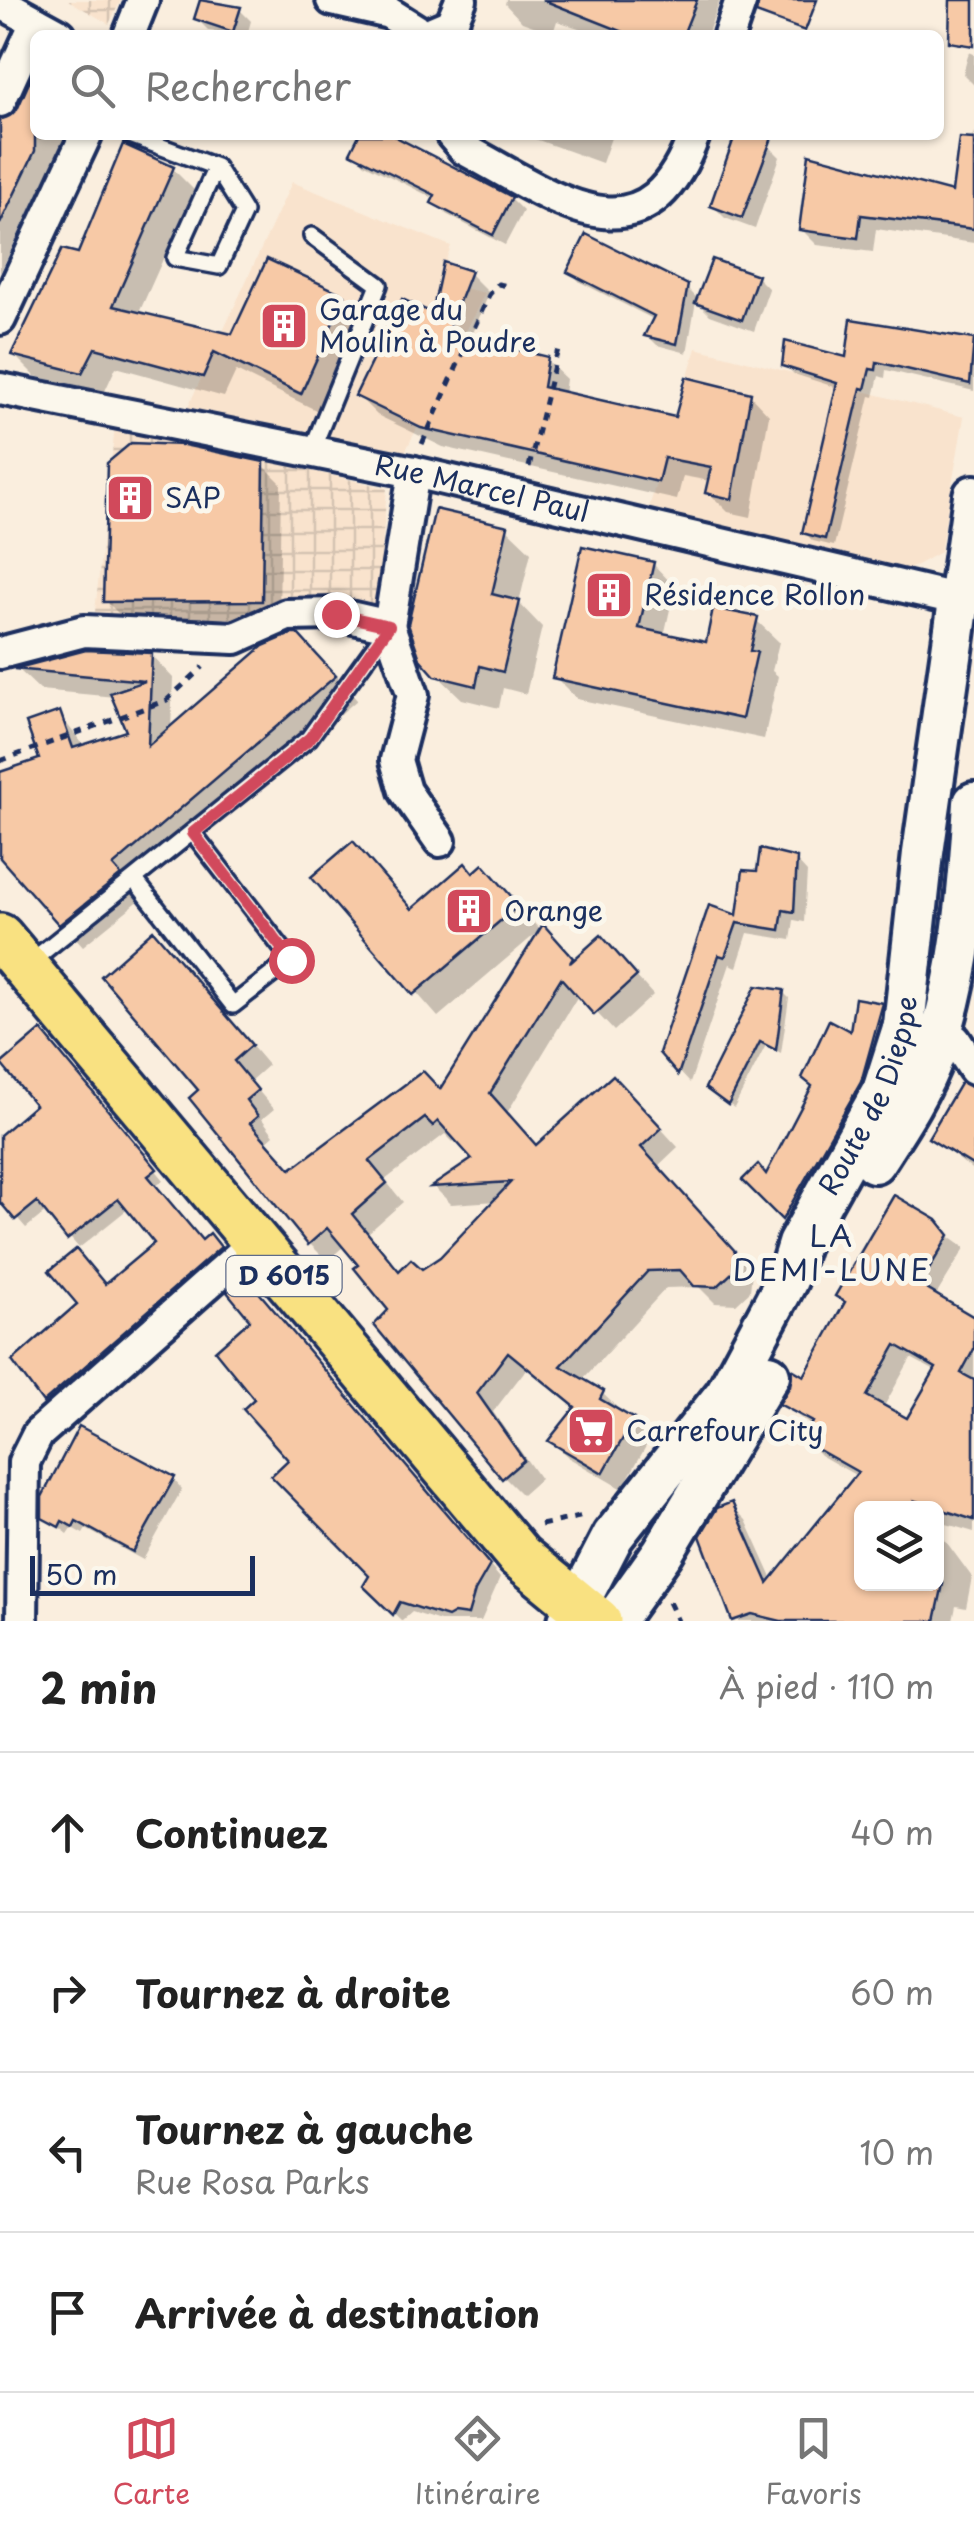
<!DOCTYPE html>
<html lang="fr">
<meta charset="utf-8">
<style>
body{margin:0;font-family:"Playpen Sans",sans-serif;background:#f2f2f2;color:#222}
.controls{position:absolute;right:30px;bottom:30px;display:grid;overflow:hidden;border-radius:15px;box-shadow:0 2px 8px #0004}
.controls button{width:90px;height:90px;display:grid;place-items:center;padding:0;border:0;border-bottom:2px solid #e0e0e0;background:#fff;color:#222;font:50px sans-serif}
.scale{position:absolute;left:30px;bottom:25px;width:225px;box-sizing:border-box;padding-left:10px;border:5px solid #1b2f5e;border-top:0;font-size:28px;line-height:35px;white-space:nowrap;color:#1b2f5e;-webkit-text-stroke:8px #fbf7ec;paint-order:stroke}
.stop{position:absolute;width:30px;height:30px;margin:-22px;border:8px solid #d1495b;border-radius:50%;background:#fff}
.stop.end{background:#d1495b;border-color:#fff;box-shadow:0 2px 10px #0008}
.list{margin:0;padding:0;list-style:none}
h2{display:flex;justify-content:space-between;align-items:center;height:130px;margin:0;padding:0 40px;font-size:42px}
h2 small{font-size:32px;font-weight:400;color:#767676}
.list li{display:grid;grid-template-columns:65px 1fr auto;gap:30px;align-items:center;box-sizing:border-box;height:160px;padding:0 40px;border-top:2px solid #e0e0e0}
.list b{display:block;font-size:38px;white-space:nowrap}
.list p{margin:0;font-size:32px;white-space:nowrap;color:#767676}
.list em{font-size:32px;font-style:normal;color:#767676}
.icon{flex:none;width:55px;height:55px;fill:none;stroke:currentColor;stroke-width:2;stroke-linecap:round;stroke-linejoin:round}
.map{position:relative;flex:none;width:974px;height:1621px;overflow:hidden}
.search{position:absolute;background:#fff;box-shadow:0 2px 8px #0004;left:30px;right:30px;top:30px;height:110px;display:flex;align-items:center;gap:25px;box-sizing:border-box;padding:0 35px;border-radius:15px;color:#767676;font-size:38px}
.sheet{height:770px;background:#fff}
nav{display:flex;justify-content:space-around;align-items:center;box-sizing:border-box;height:140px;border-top:2px solid #e0e0e0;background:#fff;font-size:28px;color:#767676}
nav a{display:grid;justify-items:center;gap:5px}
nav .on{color:#d1495b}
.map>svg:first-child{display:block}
.built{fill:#f9e3cd}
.industrial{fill:url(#industrial-grid)}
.shadow{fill:#0003;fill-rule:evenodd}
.building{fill:#f7c9a6;stroke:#1b2f5e;stroke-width:2.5;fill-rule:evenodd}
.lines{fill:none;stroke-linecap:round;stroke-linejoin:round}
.service-casing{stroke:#1b2f5e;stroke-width:22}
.minor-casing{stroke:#1b2f5e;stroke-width:38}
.secondary-casing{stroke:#1b2f5e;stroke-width:48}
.primary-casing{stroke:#1b2f5e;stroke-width:52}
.path{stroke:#1b2f5e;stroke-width:5;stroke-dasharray:8 8;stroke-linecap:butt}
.service{stroke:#fbf7ec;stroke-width:15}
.minor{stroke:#fbf7ec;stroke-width:30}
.secondary{stroke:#fbf7ec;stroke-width:40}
.primary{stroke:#f9e181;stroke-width:45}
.route{stroke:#d1495b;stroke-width:12}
.labels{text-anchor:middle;stroke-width:10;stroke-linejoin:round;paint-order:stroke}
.shield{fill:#fbf7ec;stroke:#5e6b89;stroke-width:2.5}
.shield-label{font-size:25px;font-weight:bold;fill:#1b2f5e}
.poi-label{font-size:28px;fill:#1b2f5e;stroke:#fbf7ec;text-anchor:start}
.street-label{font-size:28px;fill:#1b2f5e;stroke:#fbf7ec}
.neighbourhood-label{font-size:30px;letter-spacing:2.5px;fill:#1b2f5e;stroke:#fbf7ec}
</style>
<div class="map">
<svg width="974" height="1621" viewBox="0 0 974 1621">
<defs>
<pattern id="industrial-grid" width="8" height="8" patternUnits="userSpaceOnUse" patternTransform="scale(2.5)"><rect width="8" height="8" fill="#f9e3cd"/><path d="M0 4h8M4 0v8" fill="none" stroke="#d5c3b2"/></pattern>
</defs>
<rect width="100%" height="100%" fill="#faeede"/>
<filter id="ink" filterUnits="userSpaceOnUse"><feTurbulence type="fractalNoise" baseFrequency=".01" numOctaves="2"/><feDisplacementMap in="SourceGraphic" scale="20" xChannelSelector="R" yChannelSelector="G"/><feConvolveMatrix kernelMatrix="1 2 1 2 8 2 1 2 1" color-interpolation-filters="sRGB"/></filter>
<g filter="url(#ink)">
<g class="built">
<path d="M 292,182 L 451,246 L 438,282 L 485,293 L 402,458 L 187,409 Z"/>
<path d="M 696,348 L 964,417 L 940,552 L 906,571 L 648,511 Z"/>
</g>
<g class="industrial">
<path d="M 68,0 L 121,0 L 109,24 Z"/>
<path d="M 115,426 L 387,488 L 377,607 L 282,604 L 218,629 L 94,621 Z"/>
</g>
<g class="shadow">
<path d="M 203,0 L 239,9 L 251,21 L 247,35 L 209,31 L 197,19 Z"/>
<path d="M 506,0 L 720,0 L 707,35 L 600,35 L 557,21 L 553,33 L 522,22 L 505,4 Z"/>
<path d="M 969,52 L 974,54 L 974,85 L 963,74 Z"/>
<path d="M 35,75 L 35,135 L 66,135 L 0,273 L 0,119 L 13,118 Z"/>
<path d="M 974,132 L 974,243 L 876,229 L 873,252 L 817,245 L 801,229 L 811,157 L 954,195 Z"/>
<path d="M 362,135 L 386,135 L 511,199 L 523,211 L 505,245 L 446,214 L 435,199 L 365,164 L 353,152 Z"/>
<path d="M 524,135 L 612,135 L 602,163 Z"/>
<path d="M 768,145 L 780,157 L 755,229 L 725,218 L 713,206 Z"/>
<path d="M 173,169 L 194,190 L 138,315 L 234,337 L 268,262 L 344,298 L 365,319 L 322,413 L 236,371 L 224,397 L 116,367 L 104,393 L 35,376 L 14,355 L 80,255 Z"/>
<path d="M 570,272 L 686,287 L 699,300 L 757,277 L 769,289 L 754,331 L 710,315 L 696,301 L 687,353 L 657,345 L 647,335 L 655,320 L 580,282 Z"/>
<path d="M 469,273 L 489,293 L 470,341 L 546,360 L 566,379 L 564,394 L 677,420 L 750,395 L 769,415 L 751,517 L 728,512 L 708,492 L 710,481 L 683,476 L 677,500 L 443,447 L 377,415 L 358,396 Z"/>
<path d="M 853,322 L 974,342 L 974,391 L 886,370 L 885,378 L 879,376 L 874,397 L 870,396 L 834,546 L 813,541 L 804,532 L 838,388 L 794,374 L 784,365 L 848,360 Z"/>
<path d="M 263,465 L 281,483 L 279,618 L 124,619 L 106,601 Z"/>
<path d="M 507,529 L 531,552 L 519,603 L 542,627 L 526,694 L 503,688 L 499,708 L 462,699 L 437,675 Z"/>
<path d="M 653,564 L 675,587 L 664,636 L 708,644 L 756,620 L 779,642 L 772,671 L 778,676 L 764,739 L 577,699 L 555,677 Z"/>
<path d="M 86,652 L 151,655 L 173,678 L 171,729 L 321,659 L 357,700 L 134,890 L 141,899 L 83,946 L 0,854 L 0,774 L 42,761 L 59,714 L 85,747 L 129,733 L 115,697 L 40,690 L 19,670 Z"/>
<path d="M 353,844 L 414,910 L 483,867 L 540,930 L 438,1017 L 315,877 Z"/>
<path d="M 796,860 L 807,872 L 804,922 L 794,920 L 791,940 L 748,933 L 737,967 L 730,964 L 690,1083 L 661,1052 L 739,918 L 759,874 Z"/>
<path d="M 560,946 L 575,962 L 618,956 L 653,995 L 614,1031 L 579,994 L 507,1113 L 537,1148 L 631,1096 L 678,1147 L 657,1167 L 752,1271 L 750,1291 L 736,1304 L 715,1303 L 699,1287 L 666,1288 L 581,1381 L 602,1393 L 650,1439 L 622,1489 L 569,1458 L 551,1441 L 576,1409 L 527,1368 L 493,1412 L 540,1479 L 522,1495 L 504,1477 L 344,1246 L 327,1261 L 309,1243 L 202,1090 L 171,951 L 268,1065 L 250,1081 L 274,1109 L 262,1119 L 274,1135 L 266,1142 L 292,1171 L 441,1092 ZM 445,1134 L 453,1142 L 457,1138 L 476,1159 L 435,1188 L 451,1204 L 497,1201 L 425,1276 L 401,1273 L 368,1233 L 403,1202 L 385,1180 Z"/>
<path d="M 783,992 L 789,998 L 781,1053 L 766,1045 L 734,1108 L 713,1093 Z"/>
<path d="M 881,1005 L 891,1015 L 870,1092 L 793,1228 L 745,1180 L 767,1177 L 852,1035 Z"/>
<path d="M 50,1043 L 164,1180 L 156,1186 L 203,1242 L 220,1246 L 229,1258 L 54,1411 L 45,1402 L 106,1286 L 158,1243 L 129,1208 L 79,1248 L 47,1211 L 26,1228 L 0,1198 L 0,1138 L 39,1105 Z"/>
<path d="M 974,1089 L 974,1171 L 931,1138 Z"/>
<path d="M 895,1198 L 965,1248 L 935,1297 L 974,1320 L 974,1532 L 936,1521 L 936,1508 L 862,1508 L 862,1584 L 936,1584 L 936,1528 L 972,1577 L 966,1608 L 956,1606 L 953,1621 L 735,1621 L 703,1536 L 731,1505 L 746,1520 L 773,1580 L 857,1476 L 820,1455 L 806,1440 L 813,1427 L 782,1404 L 805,1379 L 846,1304 L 838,1296 ZM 911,1358 L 937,1372 L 908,1421 L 883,1408 Z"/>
<path d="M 256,1291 L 500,1578 L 481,1621 L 440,1621 L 412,1612 L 402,1621 L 366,1586 L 373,1576 L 291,1460 L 257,1400 Z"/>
<path d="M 173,1479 L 182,1489 L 143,1560 L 86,1529 L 83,1534 L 72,1528 L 68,1534 L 45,1516 Z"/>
</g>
<g class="building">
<path d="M 200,0 L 241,7 L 233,32 L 194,19 Z"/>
<path d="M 543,0 L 697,0 L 683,35 L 631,35 Z"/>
<path d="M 759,0 L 817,0 L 805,31 L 756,13 Z"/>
<path d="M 950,0 L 974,0 L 974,46 L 949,42 Z"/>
<path d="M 35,69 L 35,151 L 0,224 L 0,120 L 17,110 Z"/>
<path d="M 359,135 L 392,135 L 512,197 L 493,235 L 431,203 L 435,195 L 350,153 Z"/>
<path d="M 735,135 L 773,135 L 742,218 L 710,206 Z"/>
<path d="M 959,138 L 974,139 L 974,229 L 861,215 L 858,238 L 799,230 L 809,154 L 952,192 Z"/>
<path d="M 123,144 L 174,167 L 113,306 L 232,334 L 267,259 L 345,295 L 301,394 L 214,352 L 203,377 L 95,348 L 82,373 L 11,355 L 62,249 L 78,253 Z"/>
<path d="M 586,234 L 688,285 L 677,344 L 644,336 L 654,316 L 567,272 Z"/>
<path d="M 712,259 L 758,275 L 742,320 L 695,303 Z"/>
<path d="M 443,262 L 471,271 L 447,333 L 548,357 L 543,387 L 675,417 L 686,377 L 751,393 L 732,499 L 705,493 L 711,467 L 664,458 L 658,482 L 421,428 L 355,396 L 402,299 L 432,313 Z"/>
<path d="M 851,319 L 974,339 L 970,384 L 877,362 L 876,370 L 870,369 L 865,389 L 861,388 L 825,539 L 802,533 L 837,383 L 782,366 L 785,341 L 846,357 Z"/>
<path d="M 131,443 L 184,445 L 264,462 L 262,601 L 103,602 L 107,463 Z"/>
<path d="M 435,509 L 508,526 L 492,594 L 520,601 L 503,672 L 480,666 L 476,686 L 435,676 L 420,659 L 408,624 Z"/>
<path d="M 582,546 L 654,562 L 639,628 L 706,642 L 713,608 L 758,617 L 750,651 L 757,652 L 742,719 L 552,678 Z"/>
<path d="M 291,634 L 298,634 L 336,676 L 113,866 L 121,875 L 59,925 L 0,858 L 0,772 L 39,759 L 26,723 L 60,711 L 73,748 L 126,731 L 110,693 L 145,681 L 14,669 L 86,650 L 152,653 L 148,746 L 263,646 Z"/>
<path d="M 353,841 L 412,909 L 465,863 L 473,873 L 483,864 L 519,905 L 413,995 L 311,877 Z"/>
<path d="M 760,849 L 797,858 L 794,912 L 783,910 L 780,930 L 737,923 L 725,957 L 719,955 L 678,1075 L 659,1053 L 709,905 L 737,915 L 743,870 L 757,871 Z"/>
<path d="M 543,924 L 573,958 L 570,963 L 601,935 L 637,976 L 594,1015 L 561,978 L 490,1093 L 536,1145 L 613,1075 L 662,1128 L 641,1147 L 735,1251 L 733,1272 L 717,1287 L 694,1286 L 680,1270 L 648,1271 L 561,1366 L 604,1391 L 600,1399 L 634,1419 L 603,1473 L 548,1441 L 575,1407 L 508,1352 L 477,1393 L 524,1460 L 502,1479 L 374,1325 L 388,1310 L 354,1268 L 358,1265 L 327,1228 L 308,1245 L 189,1098 L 198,1090 L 101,976 L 153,930 L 252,1045 L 234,1061 L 258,1090 L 246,1100 L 258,1116 L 250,1123 L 291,1169 L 423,1071 L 440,1089 ZM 425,1118 L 433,1126 L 438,1121 L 472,1159 L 431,1187 L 511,1182 L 440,1257 L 422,1269 L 411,1259 L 399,1271 L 352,1214 L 387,1183 L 369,1161 Z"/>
<path d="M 756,986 L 784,990 L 776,1050 L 760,1042 L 728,1105 L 705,1088 Z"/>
<path d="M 855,998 L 883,1003 L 861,1082 L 782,1220 L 742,1180 L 758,1164 L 766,1174 L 812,1086 L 802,1078 L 829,1020 L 850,1031 Z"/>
<path d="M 41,1030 L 157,1169 L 148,1176 L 202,1240 L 210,1233 L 221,1247 L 43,1403 L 12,1361 L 77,1304 L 49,1271 L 76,1249 L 105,1284 L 154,1243 L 118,1199 L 67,1240 L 37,1202 L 15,1220 L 0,1202 L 0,1135 L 35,1105 L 1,1064 Z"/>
<path d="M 961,1082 L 974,1088 L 974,1166 L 928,1138 Z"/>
<path d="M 894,1195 L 937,1220 L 949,1235 L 920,1285 L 974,1317 L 974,1349 L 961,1373 L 974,1380 L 974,1520 L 916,1501 L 921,1508 L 862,1508 L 862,1584 L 943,1584 L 935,1621 L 781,1621 L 752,1614 L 732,1621 L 700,1536 L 717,1508 L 732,1502 L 768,1583 L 858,1472 L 803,1441 L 813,1422 L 779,1404 L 790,1386 L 792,1369 L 804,1376 L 845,1302 L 835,1296 ZM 896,1345 L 936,1368 L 907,1418 L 867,1396 Z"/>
<path d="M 245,1276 L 490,1565 L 475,1591 L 468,1615 L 454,1613 L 447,1617 L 400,1602 L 393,1615 L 363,1586 L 369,1576 L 271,1476 L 288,1460 L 243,1409 L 254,1399 L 215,1351 L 250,1320 L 227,1292 Z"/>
<path d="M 79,1426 L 175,1477 L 133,1552 L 76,1521 L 73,1527 L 62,1521 L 59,1527 L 42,1518 L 42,1497 Z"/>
</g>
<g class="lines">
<g class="service-casing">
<g id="service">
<path d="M 130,135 L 216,167 L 244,212 L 219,266 L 175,258 L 216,167"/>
<path d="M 311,452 L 379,285 L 312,236"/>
<path d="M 135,880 L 233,1005 L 291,960 L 193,833"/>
<path d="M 28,964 L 309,738 L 389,627"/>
</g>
</g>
<g class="minor-casing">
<g id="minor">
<path d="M 332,0 L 389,13 L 424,35"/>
<path d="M 0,2 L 60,35"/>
<path d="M 129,35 L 143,0"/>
<path d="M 425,35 L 451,24 L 461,0"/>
<path d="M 729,35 L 741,0"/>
<path d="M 0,101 L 36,22"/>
<path d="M 452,135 L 464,149 C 551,195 645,272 694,135"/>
<path d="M 0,319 L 86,135"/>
<path id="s1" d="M 0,389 L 414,472 L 960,600"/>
<path d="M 389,626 L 414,472"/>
<path d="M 0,653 L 84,631 L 235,638 L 287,615 L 336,614 L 389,626 L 413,695 L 396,760 L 405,791 L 440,841"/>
<path d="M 939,1035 L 955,1040 L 974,1069"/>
<path d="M 22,1621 L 24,1462 L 38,1434 L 255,1242"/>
</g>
</g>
<g class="secondary-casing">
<g id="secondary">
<path d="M 874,1162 C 896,1128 920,1093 934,1054 C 962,974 969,887 974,803"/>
<path id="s2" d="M 569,1621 L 613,1536 L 726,1394 L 787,1280 L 798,1244 L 883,1091 L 904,1025 L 923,853 L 974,496"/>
<path d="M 614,1621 L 663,1552 L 769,1375"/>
</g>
</g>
<g class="primary-casing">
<path id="primary" d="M 0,937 L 519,1556 L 598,1621"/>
</g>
<g class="path">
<path d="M 422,444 L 489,295 L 498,284 L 508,286"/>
<path d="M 529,467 L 558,349"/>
<path d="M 0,761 L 167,700 L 203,667"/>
<path d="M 541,1525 L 584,1516"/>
<path d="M 669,1602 L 678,1621"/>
</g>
<use href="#service" class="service"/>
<use href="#minor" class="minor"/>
<use href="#secondary" class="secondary"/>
<use href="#primary" class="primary"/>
</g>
</g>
<g class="lines" filter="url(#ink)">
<path class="route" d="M 291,960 L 193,833 L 310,738 L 389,626 L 336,614"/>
</g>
<defs>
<g id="building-square" transform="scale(2.5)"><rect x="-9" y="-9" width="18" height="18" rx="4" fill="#d1495b" stroke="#fbf7ec"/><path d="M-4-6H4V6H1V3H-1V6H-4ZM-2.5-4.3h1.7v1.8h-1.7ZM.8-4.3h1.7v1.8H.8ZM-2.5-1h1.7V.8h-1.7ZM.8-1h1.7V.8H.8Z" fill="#fff"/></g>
<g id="supermarket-square" transform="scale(2.5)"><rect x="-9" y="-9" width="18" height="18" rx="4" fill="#d1495b" stroke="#fbf7ec"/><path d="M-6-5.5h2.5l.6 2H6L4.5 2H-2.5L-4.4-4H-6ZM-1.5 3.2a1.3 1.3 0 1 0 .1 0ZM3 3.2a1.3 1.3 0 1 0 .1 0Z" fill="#fff"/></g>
</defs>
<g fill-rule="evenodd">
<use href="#building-square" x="284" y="326"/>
<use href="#building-square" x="130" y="498"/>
<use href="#building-square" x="609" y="595"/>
<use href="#building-square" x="469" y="911"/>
<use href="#supermarket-square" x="591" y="1431"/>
</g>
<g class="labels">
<rect class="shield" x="226.5" y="1256" width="115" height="40" rx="8"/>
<g class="shield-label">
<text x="284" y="1285">D 6015</text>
</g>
<g class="poi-label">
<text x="319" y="320">Garage du<tspan x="319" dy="32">Moulin à Poudre</tspan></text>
<text x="165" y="508">SAP</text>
<text x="644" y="605">Résidence Rollon</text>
<text x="504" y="921">Orange</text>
<text x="626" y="1441">Carrefour City</text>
</g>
<g class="street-label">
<text dy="10" stroke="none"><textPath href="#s1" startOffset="492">Rue Marcel Paul</textPath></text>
<text dy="10" stroke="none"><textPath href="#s2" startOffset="610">Route de Dieppe</textPath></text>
</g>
<g class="neighbourhood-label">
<text x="832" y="1247">LA<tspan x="832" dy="34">DEMI-LUNE</tspan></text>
</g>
</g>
</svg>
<div class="controls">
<button><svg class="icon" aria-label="layers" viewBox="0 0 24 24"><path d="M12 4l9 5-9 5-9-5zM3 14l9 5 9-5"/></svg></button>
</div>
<div class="scale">50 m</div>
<div class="stop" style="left:291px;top:960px"></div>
<div class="stop end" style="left:336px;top:614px"></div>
<div class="search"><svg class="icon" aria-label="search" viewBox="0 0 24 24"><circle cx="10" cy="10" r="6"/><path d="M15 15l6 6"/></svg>Rechercher</div>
</div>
<section class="sheet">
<h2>2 min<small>À pied · 110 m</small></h2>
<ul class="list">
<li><svg class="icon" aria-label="ahead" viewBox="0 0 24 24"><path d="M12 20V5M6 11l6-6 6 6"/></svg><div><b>Continuez</b></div><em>40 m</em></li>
<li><svg class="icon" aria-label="right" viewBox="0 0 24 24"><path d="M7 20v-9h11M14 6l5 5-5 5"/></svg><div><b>Tournez à droite</b></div><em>60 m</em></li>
<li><svg class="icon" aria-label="left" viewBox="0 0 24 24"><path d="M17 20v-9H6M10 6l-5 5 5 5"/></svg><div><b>Tournez à gauche</b><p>Rue Rosa Parks</p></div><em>10 m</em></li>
<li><svg class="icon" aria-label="arrive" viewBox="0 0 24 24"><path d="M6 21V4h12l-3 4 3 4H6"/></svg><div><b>Arrivée à destination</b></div></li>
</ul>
</section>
<nav>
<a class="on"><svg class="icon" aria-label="map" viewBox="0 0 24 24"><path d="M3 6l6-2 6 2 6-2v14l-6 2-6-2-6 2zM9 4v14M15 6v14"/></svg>Carte</a>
<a><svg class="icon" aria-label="directions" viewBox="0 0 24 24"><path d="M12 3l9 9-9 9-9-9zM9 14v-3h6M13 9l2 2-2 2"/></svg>Itinéraire</a>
<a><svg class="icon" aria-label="saved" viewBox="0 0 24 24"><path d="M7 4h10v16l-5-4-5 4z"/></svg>Favoris</a>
</nav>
